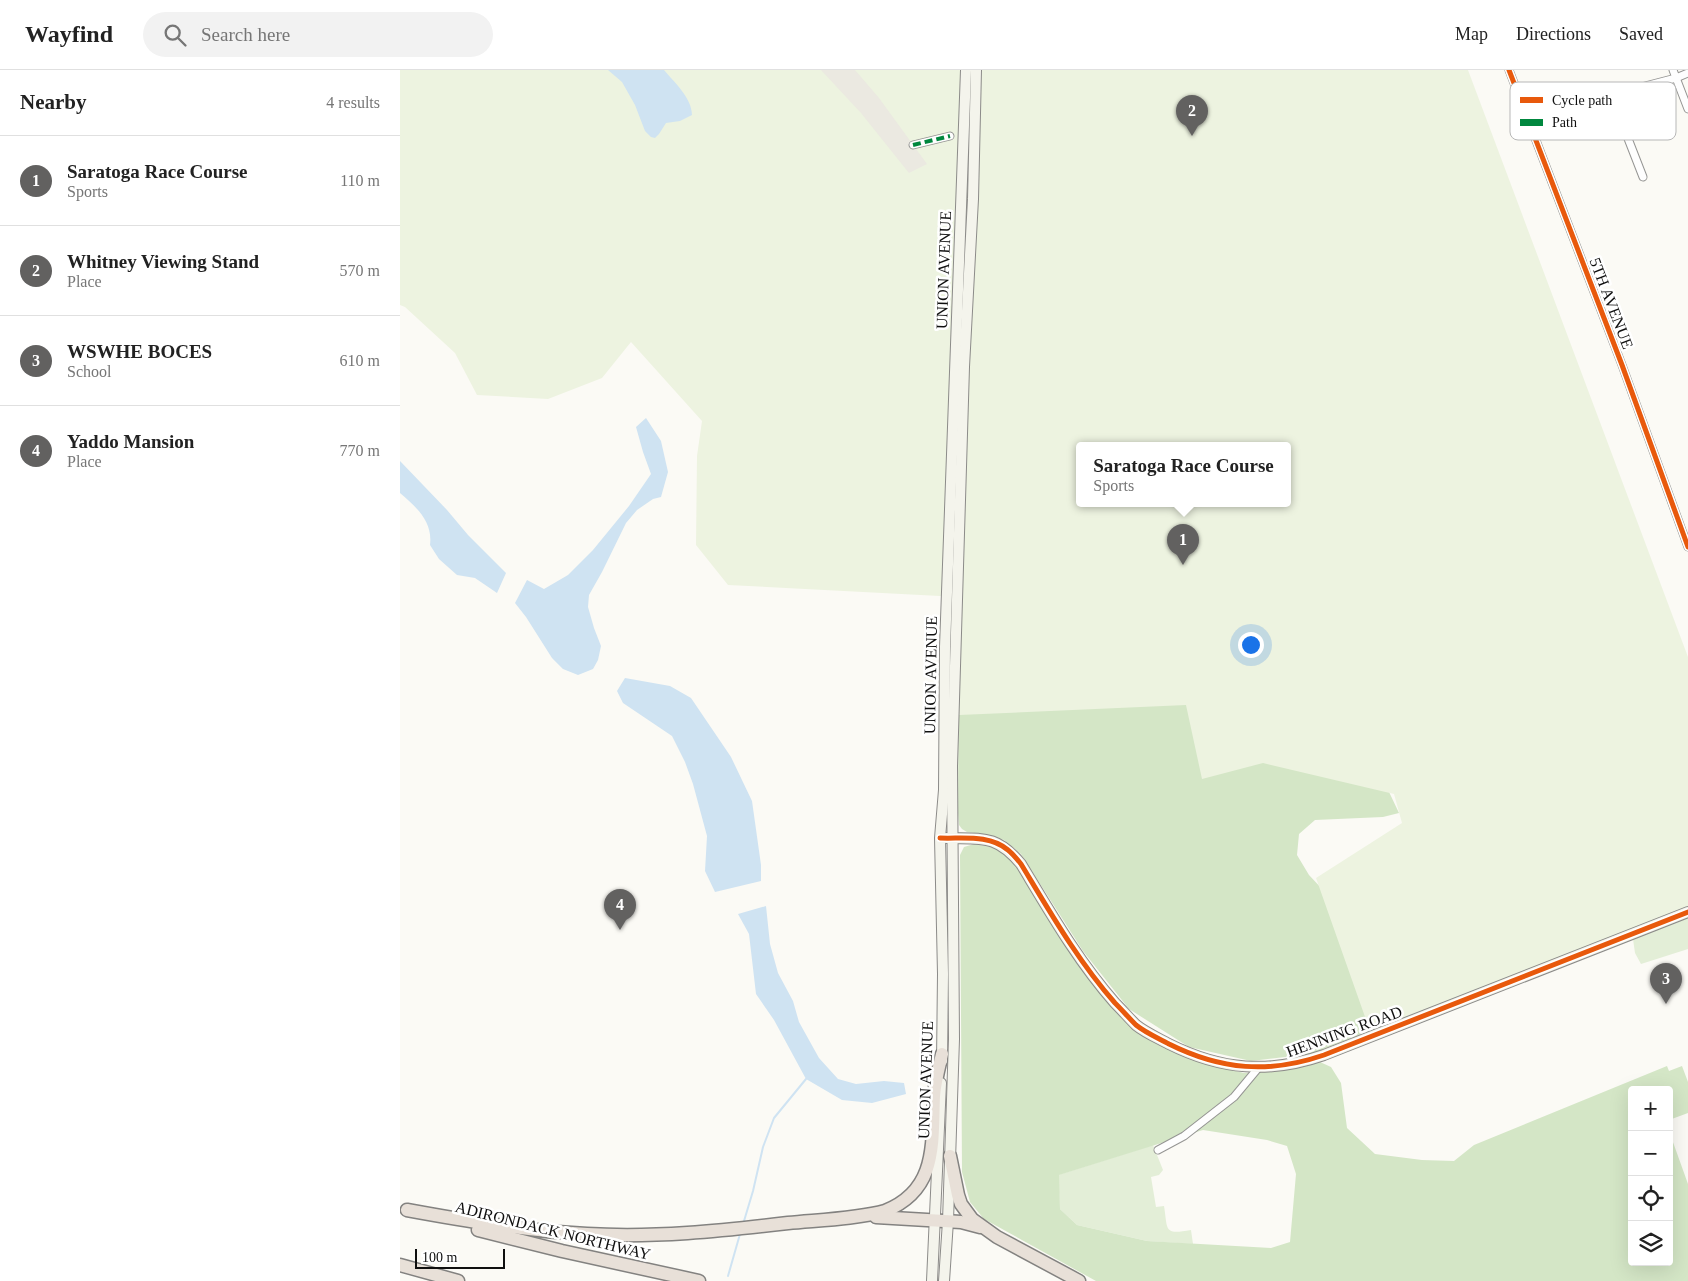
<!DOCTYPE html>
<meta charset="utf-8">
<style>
body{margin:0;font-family:"Times New Roman",serif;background:#f2f2f2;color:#222}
.controls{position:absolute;right:15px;bottom:15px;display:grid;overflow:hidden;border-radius:5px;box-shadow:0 5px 20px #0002}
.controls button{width:45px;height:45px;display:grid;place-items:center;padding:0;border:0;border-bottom:1px solid #e0e0e0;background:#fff;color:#222;font:25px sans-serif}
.scale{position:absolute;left:15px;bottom:12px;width:90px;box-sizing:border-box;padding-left:5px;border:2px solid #0f0f0f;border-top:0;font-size:14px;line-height:18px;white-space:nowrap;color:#0f0f0f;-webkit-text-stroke:4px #fff;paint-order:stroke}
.you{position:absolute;left:850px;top:574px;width:18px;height:18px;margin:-12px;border:4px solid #fff;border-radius:50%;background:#1a73e8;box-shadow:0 0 0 8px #1a73e833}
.badge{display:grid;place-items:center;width:32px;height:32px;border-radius:50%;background:#626160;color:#fff;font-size:16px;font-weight:700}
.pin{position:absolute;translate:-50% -41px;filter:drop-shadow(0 1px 2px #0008)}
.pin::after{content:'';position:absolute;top:26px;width:18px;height:15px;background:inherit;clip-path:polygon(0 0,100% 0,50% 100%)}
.popup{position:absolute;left:676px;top:372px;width:215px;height:65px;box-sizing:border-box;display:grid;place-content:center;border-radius:5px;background:#fff;filter:drop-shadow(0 1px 4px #0005);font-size:16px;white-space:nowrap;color:#767676}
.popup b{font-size:19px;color:#222}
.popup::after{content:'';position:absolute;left:50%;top:100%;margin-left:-10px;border:10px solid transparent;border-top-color:#fff}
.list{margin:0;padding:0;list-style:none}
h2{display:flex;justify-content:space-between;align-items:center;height:65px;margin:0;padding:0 20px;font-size:21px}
h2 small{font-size:16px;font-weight:400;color:#767676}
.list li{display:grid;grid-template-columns:32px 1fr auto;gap:15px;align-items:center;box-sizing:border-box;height:90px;padding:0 20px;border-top:1px solid #e0e0e0}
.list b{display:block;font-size:19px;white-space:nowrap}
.list p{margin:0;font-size:16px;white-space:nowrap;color:#767676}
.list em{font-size:16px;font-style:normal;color:#767676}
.icon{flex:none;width:28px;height:28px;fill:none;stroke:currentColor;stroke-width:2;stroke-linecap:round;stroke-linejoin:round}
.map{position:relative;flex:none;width:1288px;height:1211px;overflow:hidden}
header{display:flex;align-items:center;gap:30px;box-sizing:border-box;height:70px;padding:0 25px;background:#fff;border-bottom:1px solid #e0e0e0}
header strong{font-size:24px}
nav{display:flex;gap:28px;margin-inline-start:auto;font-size:18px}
.search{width:350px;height:45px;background:#f2f2f2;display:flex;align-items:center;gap:12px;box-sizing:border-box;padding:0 18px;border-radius:28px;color:#767676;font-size:19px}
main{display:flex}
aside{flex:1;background:#fff}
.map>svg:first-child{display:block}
.green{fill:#e3eed7}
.forest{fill:#d4e6c6;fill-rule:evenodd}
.pitch{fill:#edf3e0;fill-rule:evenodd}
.plaza{fill:#ebe9e1}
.water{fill:#cfe3f2}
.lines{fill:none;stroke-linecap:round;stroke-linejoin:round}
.stream{stroke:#cfe3f2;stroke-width:2}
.street-casing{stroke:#959593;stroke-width:9}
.secondary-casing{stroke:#8c8b89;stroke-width:12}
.highway-casing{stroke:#838280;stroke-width:15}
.street{stroke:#fefefe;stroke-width:7}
.secondary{stroke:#f4f4ec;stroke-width:10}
.highway{stroke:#e8e0d8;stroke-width:12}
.quiet{stroke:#00873e;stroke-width:4;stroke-dasharray:8 4;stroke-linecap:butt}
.cycleway-casing{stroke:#fff;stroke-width:8}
.cycleway{stroke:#e8590c;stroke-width:5}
.labels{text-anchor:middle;stroke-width:5;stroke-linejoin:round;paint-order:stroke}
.street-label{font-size:16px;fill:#0f0f0f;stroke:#fff}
.key{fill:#fff;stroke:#b7b7b7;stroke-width:1}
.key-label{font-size:14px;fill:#0f0f0f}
</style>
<header>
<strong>Wayfind</strong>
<div class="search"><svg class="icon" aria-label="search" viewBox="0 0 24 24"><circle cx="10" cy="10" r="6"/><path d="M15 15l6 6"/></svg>Search here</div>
<nav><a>Map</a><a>Directions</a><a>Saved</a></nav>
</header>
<main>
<aside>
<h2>Nearby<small>4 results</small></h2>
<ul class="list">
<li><span class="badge">1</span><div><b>Saratoga Race Course</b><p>Sports</p></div><em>110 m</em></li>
<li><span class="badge">2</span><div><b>Whitney Viewing Stand</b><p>Place</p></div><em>570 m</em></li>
<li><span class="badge">3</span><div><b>WSWHE BOCES</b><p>School</p></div><em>610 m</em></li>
<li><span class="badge">4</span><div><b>Yaddo Mansion</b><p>Place</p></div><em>770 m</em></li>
</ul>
</aside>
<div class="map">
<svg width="1288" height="1211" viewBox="0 0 1288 1211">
<rect width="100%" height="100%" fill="#fbfaf5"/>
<g class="green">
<path d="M 1288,848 L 1288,879 L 1241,894 L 1235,883 L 1233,869 Z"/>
<path d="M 753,1075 L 763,1100 L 759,1105 L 751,1107 L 756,1137 L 764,1136 C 768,1160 763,1165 791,1160 L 793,1174 L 747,1171 L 677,1155 L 660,1139 L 658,1105 Z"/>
</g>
<g class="forest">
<path d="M 679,434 L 981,705 L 999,743 L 983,747 L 915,750 L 899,764 L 897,785 L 909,805 L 939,837 L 1288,836 L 911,984 L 851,991 L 789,977 L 729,939 L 683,881 L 621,784 L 604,770 L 582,764 L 567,762 L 562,759 L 559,755 L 558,743 L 559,527 Z"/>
<path d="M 574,774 L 596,778 L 616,795 L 658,860 L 704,929 L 725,949 L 828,999 L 844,1003 L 873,1001 L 920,992 L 931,997 L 941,1013 L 947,1058 L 975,1084 L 1022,1090 L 1054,1091 L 1074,1075 L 1267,996 L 1269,1001 L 1282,996 L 1288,1012 L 1288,1043 L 1269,1050 L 1269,1020 L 1232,1020 L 1232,1192 L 1269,1192 L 1269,1061 L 1288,1114 L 1288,1211 L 696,1211 L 584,1149 L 570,1132 L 562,1102 L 560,785 L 564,777 ZM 803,1060 L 867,1070 L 887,1076 L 896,1104 L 890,1172 L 871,1178 L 747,1171 L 677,1155 L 660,1139 L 659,1105 Z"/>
</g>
<path class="pitch" d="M 0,0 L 1068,0 L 1288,587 L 1288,836 L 970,961 L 916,808 L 1002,753 L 994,724 L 863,693 L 802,709 L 786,635 L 559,645 L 559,527 L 328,515 L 296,475 L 297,386 L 302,351 L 231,272 L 202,308 L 148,329 L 77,325 L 55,283 L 5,237 L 0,235 ZM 679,376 L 887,376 L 887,434 L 679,434 Z"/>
<path class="plaza" d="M 421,0 L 455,0 L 479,28 L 527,94 L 509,103 L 461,43 Z"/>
<g class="water">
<path d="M 208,0 L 264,0 C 274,12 292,28 292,45 L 280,51 L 266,53 L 259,64 L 255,68 L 251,67 L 245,61 L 235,35 L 222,12 Z"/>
<path d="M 246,348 L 261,371 L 268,402 L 261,427 L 253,429 L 237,440 L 226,453 L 202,502 L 189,525 L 188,537 L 194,558 L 201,576 L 198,590 L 193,599 L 178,605 L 163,599 L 152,588 L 126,547 L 115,533 L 127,510 L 144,519 L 168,505 L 193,480 L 229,436 L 251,404 L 243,382 L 236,357 Z"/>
<path d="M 0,391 L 47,440 L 68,465 L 106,503 L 97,523 L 75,508 L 57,505 L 39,489 L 30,475 C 33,451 16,437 0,423 Z"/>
<path d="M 225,608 L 270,616 L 291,628 L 331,687 L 352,731 L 361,795 L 361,811 L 315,822 L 305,801 L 307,766 L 293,714 L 285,692 L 272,666 L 223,633 L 217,621 Z"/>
<path d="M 366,836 L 370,874 L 378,903 L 393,931 L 399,952 L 419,988 L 438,1009 L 456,1014 L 484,1011 L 504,1013 L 506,1024 L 472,1033 L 442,1030 L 406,1009 L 374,950 L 356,924 L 349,864 L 338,844 Z"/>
</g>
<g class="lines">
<g class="stream">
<path d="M 344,1151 L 353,1121 L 363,1077 L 374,1048 L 406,1009"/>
<path d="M 328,1206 L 340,1164"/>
</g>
<g class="street-casing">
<g id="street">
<path d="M 1109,0 L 1222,295 L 1288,477"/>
<path d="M 1273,0 L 1288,39"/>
<path d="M 1211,25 L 1243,107"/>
<path d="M 1129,51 L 1172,35 L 1276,8 L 1288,3"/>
<path d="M 513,75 L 550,66"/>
<path d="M 758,1080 L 784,1066 L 834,1027 L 859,997"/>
</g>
</g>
<g class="secondary-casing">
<g id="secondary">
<path d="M 546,768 C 582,769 596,764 621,794 C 650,842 678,891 715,933 C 722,940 729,948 736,955 C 746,963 758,968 769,974 C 821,1000 869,1004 924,985 L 1288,842"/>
<path d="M 542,991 L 543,904 L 540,768 L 544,720 L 545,577 L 566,0"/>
<path d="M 532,1211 L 541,1013"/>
<path d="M 544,1211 L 548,1151 L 554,969 L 552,696 L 564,297 L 573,129 L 576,0"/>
</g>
</g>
<g class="highway-casing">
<g id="highway">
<path d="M 550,1086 L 558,1125 L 561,1134 L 572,1149 L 597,1167 L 679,1211"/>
<path d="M 7,1140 C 67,1151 126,1161 187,1164 C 254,1168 321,1161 388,1153 C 418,1150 456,1149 485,1141 C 538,1120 532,1073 534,1026 C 535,1012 539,997 542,984"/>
<path d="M 476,1147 L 561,1152 L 580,1157"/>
<path d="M 78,1160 L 162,1181 L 299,1211"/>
<path d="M 0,1195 L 58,1211"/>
</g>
</g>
<use href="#street" class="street"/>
<use href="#secondary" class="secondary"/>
<use href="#highway" class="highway"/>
<path class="quiet" d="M 513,75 L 550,66"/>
<g class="cycleway-casing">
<g id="cycleway">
<path d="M 1109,0 L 1222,295 L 1288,477"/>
<path d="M 540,768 C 562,769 589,764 608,780 C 613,784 617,789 621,794 C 650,842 678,891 715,933 C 722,940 729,948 736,955 C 746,963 758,968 769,974 C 821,1000 869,1004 924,985 L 1288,842"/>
</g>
</g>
<use href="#cycleway" class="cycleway"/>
</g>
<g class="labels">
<g class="street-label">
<text transform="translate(543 200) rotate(-88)" y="6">UNION AVENUE</text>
<text transform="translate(1212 233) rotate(69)" y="6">5TH AVENUE</text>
<text transform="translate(530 605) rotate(-89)" y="6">UNION AVENUE</text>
<text transform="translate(944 961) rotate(-20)" y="6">HENNING ROAD</text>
<text transform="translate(525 1010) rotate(-88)" y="6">UNION AVENUE</text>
<text transform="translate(153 1160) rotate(14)" y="6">ADIRONDACK NORTHWAY</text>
</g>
</g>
<rect x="1110" y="12" width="166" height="58" rx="8" class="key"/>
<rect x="1120" y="27" width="23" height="6" fill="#e8590c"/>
<rect x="1120" y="49" width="23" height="7" fill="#00873e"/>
<g class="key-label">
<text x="1152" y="35">Cycle path</text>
<text x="1152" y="57">Path</text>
</g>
</svg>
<div class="controls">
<button>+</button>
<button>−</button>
<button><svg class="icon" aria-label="locate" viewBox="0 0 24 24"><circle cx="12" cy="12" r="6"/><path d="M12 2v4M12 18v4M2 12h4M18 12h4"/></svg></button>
<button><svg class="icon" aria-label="layers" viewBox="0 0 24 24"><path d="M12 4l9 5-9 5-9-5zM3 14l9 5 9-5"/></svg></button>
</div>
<div class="scale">100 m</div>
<div class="you"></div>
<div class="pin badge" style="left:783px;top:495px">1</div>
<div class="popup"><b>Saratoga Race Course</b>Sports</div>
<div class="pin badge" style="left:792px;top:66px">2</div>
<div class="pin badge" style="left:1266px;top:934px">3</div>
<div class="pin badge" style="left:220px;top:860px">4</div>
</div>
</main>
